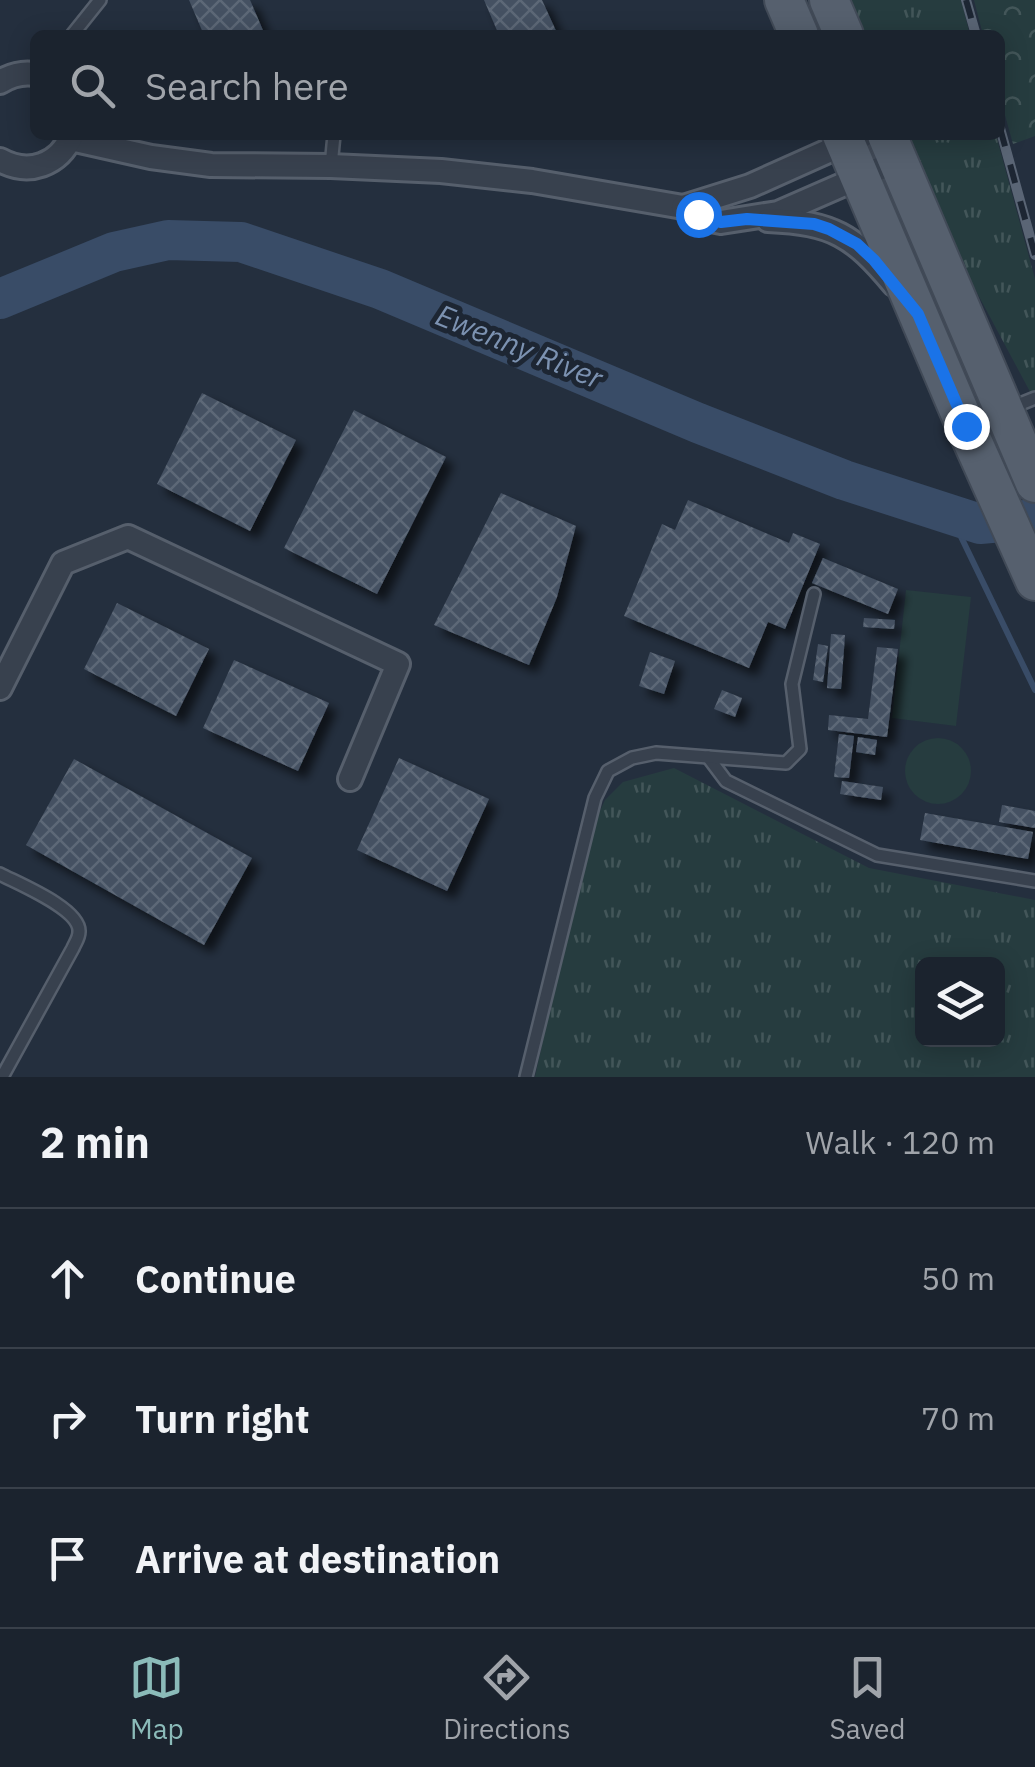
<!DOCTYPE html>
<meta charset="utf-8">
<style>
body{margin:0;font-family:"IBM Plex Sans",sans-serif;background:#242b36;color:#f1f3f6}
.controls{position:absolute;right:30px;bottom:30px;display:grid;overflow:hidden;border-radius:15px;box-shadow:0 5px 25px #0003}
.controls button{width:90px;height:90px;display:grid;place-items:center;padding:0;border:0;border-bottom:2px solid #39404a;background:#1b232e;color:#f1f3f6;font:50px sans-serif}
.stop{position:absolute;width:30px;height:30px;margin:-22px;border:8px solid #1a73e8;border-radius:50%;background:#fff}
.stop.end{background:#1a73e8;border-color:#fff;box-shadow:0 2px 10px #0008}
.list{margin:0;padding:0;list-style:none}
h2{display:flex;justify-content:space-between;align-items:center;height:130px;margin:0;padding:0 40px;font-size:42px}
h2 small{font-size:32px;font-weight:400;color:#a0a4aa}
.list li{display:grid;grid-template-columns:65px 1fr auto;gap:30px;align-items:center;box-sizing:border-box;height:140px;padding:0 40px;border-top:2px solid #39404a}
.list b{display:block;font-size:38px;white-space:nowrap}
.list em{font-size:32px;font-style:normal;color:#a0a4aa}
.icon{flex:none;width:55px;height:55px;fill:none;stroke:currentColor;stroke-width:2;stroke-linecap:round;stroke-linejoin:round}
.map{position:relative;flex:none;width:1035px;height:1077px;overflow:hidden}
.search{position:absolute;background:#1b232e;box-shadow:0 5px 25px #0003;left:30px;right:30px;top:30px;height:110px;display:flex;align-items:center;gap:25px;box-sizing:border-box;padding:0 35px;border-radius:15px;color:#a0a4aa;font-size:38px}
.sheet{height:550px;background:#1b232e}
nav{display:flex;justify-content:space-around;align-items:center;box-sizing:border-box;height:140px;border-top:2px solid #39404a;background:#1b232e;font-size:28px;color:#a0a4aa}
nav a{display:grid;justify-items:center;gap:5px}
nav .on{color:#8bbbb9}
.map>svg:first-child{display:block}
.grass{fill:url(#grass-tufts);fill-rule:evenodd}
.forest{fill:url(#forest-crowns)}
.garden{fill:#263c3f}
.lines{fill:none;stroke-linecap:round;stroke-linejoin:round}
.stream{stroke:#394c67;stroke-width:6}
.river{stroke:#394c67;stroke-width:40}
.building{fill:url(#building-cross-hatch);filter:url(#shadow)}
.lane-casing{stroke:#565f6c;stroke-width:16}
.street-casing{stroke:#565f6c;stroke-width:28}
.primary-casing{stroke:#414a57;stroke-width:42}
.lane{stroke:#38414e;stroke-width:11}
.street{stroke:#38414e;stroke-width:22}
.primary{stroke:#56606e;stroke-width:38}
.rail-casing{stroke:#5a6575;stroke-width:10}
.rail{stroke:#1d2633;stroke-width:6;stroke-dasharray:19;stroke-linecap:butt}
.route{stroke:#1a73e8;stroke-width:12}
.labels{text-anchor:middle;stroke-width:10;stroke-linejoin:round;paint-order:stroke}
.water-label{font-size:30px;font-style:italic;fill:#7c92b1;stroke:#1d2633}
</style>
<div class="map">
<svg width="1035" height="1077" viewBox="0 0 1035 1077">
<defs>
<pattern id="grass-tufts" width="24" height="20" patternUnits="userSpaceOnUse" patternTransform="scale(2.5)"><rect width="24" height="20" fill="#263c3f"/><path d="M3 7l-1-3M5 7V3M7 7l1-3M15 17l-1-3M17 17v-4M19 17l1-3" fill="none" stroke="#435659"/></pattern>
<pattern id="forest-crowns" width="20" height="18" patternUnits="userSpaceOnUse" patternTransform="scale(2.5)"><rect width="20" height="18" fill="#263c3f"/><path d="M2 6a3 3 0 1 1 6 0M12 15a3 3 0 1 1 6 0" fill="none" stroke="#435659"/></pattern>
<pattern id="building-cross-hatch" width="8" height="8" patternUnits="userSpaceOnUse" patternTransform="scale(2.5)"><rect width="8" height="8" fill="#455162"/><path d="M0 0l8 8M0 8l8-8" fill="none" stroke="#5d6877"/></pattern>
<filter id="shadow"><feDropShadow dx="8" dy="8" stdDeviation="5" flood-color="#0009"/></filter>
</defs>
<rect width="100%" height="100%" fill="#242f3e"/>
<g class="grass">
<path d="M 846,0 L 961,0 L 970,35 L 861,35 Z"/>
<path d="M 904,135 L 996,135 L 1035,279 L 1035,401 L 967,274 L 934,206 Z"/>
<path d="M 674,768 L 869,868 L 1035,900 L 1035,1077 L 535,1077 L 586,841 L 605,800 L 623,782 ZM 922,964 L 998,964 L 998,1040 L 922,1040 Z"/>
</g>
<path class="forest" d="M 974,0 L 1035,0 L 1035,136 L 1013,144 L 1000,97 L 1000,35 L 983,35 Z"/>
<g class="garden">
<path d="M 906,590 L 971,597 L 956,726 L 892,718 Z"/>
<circle cx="938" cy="771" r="33"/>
</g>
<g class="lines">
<path class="stream" d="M 950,514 L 1035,690"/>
<path class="river" d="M 0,299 L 114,252 L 168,240 L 241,242 L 380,289 L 698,423 L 844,480 L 980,524 L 1035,519"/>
</g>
<g class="building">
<path d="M 189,0 L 250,0 L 265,35 L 204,35 Z"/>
<path d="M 484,0 L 542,0 L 557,33 L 552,35 L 499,35 Z"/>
<path d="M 202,393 L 296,440 L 250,531 L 157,484 Z"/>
<path d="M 354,410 L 446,457 L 377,594 L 284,548 Z"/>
<path d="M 501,493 L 576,526 L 557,597 L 529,665 L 434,625 Z"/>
<path d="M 688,500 L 789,543 L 793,533 L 820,544 L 785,629 L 768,622 L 749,668 L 624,616 L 662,524 L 675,530 Z"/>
<path d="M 823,558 L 898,589 L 888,614 L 812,583 Z"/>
<path d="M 117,603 L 209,649 L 176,716 L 84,669 Z"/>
<path d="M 864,618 L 895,620 L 894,629 L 863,627 Z"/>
<path d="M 831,634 L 845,635 L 841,689 L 827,688 Z"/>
<path d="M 818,644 L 828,646 L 823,682 L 813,680 Z"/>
<path d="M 877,647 L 898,649 L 887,737 L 828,730 L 829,715 L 868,719 Z"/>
<path d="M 650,652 L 675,661 L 664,694 L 639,686 Z"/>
<path d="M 234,660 L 329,703 L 298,771 L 203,728 Z"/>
<path d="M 722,690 L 742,698 L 735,717 L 714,709 Z"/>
<path d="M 839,734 L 854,736 L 849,778 L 834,777 Z"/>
<path d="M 858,737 L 877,740 L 875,755 L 856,752 Z"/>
<path d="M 399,758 L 489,799 L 447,891 L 357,850 Z"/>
<path d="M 74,759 L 252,858 L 204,945 L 26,845 Z"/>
<path d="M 842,781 L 883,787 L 881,800 L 840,794 Z"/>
<path d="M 1002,805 L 1035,811 L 1035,828 L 999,822 Z"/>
<path d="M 925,813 L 1033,832 L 1028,859 L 920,840 Z"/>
</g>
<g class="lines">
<g class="lane-casing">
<g id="lane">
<path d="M 72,35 L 100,0"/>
<path d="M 331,166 L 334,135"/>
<path d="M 1008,409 L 1035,398"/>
<path d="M 708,757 L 726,781 L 877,855 L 1035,881"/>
<path d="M 0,874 C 19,884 81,909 79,932 C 79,938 75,943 73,948 L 2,1077"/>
<path d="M 526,1077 L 595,798 L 608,771 L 632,758 L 656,753 L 786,763 L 800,749 L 792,684 L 814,594"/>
</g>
</g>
<g class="street-casing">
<g id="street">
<path d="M 0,82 C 11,75 22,72 35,74"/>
<path d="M 71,139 L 151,157 L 211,165 L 331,166 L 441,171 L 532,181 L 683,207 L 711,220 L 721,222 L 778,213 L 897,161"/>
<path d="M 0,160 C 29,176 59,165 72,135"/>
<path d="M 683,207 L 750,186 L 864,135"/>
<path d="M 768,220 C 833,223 853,235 894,284"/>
<path d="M 0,688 L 63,563 L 128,537 L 398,664 L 350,779"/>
</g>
</g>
<g class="primary-casing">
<g id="primary">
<path d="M 784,0 L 799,35"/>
<path d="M 829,0 L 844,35"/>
<path d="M 842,135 L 966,427 L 1035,581"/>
<path d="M 887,135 L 1035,483"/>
</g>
</g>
<use href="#lane" class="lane"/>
<use href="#street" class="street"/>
<use href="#primary" class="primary"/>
<g class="rail-casing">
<g id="rail">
<path d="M 966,0 L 976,35"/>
<path d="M 1000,128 L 1035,255"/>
</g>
</g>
<use href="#rail" class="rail"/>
</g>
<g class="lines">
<path class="route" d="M 698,214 L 721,222 L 747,219 L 814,224 L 829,229 L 857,244 L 874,260 L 918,314 L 966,426"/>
</g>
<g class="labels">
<g class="water-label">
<text transform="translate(519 347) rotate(22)" y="10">Ewenny River</text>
</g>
</g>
</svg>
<div class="controls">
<button><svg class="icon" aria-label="layers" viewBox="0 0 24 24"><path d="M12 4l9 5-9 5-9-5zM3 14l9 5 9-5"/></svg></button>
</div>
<div class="stop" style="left:698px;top:214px"></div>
<div class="stop end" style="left:966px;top:426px"></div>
<div class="search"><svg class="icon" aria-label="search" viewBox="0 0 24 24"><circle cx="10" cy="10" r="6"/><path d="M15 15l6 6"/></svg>Search here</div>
</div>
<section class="sheet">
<h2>2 min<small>Walk · 120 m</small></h2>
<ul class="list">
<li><svg class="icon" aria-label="ahead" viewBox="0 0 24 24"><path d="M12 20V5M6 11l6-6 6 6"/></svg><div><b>Continue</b></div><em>50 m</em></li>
<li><svg class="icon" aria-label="right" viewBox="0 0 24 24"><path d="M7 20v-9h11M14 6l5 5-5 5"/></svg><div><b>Turn right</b></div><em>70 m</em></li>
<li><svg class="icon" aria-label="arrive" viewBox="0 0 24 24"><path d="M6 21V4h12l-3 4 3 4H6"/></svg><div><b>Arrive at destination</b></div></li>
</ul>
</section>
<nav>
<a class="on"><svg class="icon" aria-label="map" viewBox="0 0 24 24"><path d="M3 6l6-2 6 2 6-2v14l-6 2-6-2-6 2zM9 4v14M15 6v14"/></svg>Map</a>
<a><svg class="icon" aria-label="directions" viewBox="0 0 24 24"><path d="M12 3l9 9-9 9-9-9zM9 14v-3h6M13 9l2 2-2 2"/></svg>Directions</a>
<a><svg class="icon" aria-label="saved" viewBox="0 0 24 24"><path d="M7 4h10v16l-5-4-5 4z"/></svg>Saved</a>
</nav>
